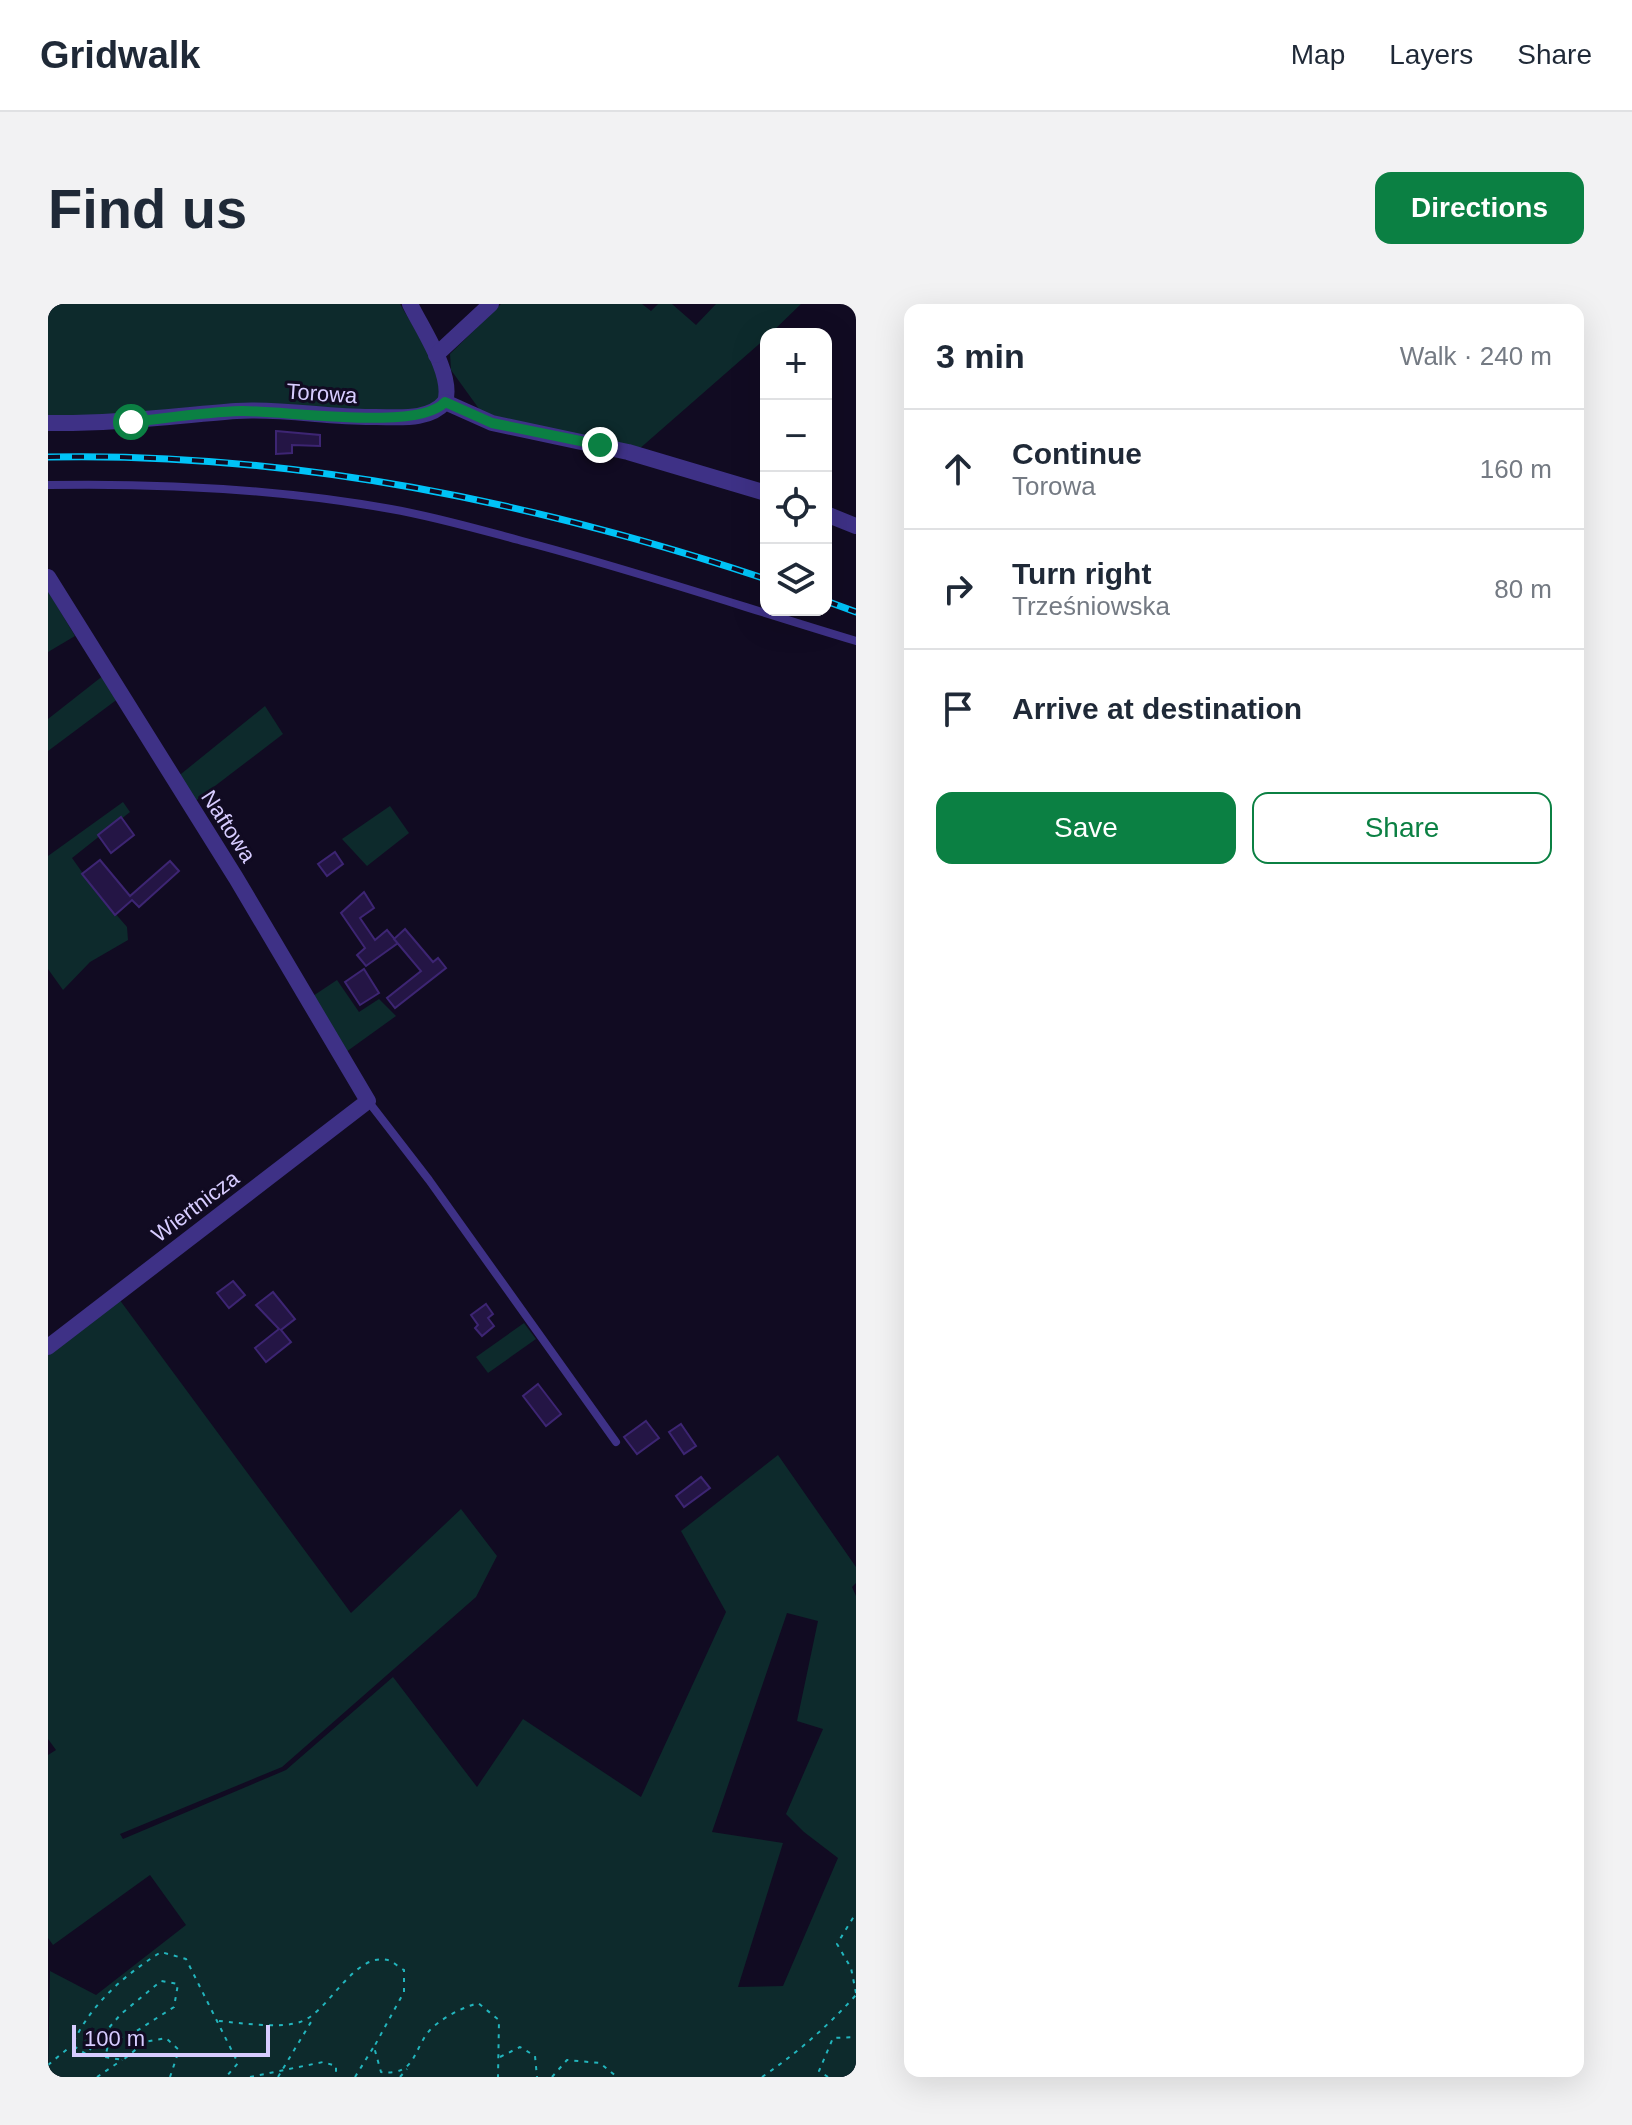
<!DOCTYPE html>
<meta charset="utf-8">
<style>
body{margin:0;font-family:Helvetica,sans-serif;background:#f2f2f3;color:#1f2937}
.controls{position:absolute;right:24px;top:24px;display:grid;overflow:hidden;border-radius:16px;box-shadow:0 8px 32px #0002}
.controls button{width:72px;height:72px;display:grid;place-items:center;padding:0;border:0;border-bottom:2px solid #e0e1e3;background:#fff;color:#1f2937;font:40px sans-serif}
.scale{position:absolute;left:24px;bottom:20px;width:198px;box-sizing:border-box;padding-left:8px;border:4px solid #d7ccff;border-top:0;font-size:22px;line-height:28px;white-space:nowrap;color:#d7ccff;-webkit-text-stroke:6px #110b22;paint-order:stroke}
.stop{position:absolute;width:24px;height:24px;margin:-18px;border:6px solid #0b8043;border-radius:50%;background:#fff}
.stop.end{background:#0b8043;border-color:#fff;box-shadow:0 2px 8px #0008}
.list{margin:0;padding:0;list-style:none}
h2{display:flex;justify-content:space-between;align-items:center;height:104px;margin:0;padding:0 32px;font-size:34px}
h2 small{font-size:26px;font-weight:400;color:#747a83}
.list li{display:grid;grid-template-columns:52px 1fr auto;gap:24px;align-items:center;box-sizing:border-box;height:120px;padding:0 32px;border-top:2px solid #e0e1e3}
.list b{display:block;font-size:30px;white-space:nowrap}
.list p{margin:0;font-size:26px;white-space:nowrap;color:#747a83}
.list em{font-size:26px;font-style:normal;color:#747a83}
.actions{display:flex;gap:16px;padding:24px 32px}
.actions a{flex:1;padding:18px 0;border:2px solid #0b8043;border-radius:16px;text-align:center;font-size:28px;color:#0b8043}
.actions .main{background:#0b8043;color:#fff}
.icon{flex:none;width:44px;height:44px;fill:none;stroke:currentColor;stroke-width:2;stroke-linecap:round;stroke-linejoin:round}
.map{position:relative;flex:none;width:808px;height:1773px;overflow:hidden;border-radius:16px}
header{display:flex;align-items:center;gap:48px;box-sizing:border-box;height:112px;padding:0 40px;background:#fff;border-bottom:2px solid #e0e1e3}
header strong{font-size:38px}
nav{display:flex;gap:44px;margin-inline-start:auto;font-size:28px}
.intro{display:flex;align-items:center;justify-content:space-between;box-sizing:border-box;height:192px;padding:0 48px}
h1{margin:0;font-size:56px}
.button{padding:20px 36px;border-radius:16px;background:#0b8043;color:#fff;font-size:28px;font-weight:700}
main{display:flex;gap:48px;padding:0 48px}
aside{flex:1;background:#fff;border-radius:16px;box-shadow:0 8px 32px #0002}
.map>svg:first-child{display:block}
.green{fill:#0d2a2c;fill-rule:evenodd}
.building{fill:#241545;stroke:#3d2573;stroke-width:2}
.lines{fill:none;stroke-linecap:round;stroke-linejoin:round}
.path{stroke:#22b5bd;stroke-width:2;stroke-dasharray:4 6;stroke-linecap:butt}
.lane{stroke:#3e3186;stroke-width:8}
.street{stroke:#3e3186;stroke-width:16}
.rail-casing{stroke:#00c3f7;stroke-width:7}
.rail{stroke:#110b22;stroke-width:4;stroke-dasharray:12;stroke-linecap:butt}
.route{stroke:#0b8043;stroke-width:10}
.labels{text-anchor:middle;stroke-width:6;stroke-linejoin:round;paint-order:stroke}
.street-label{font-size:22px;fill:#d7ccff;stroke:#110b22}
</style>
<header>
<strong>Gridwalk</strong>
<nav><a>Map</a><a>Layers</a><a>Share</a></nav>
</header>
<div class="intro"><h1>Find us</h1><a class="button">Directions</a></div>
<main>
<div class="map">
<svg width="808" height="1773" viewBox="0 0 808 1773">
<rect width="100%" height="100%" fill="#110b22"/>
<g class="green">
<path d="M 0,0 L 352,0 C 362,18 401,76 390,94 C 384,104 371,105 361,108 L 0,114 Z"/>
<path d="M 453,0 L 594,0 L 603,7 L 610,0 L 624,0 L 648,21 L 668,0 L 753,0 L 722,30 L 718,30 L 718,34 L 590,146 L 434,109 L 403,66 L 402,50 Z"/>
<path d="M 0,287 L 27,332 L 0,348 Z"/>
<path d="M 56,371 L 71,394 L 0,447 L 0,415 Z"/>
<path d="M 217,402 L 235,430 L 146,498 L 128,474 Z"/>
<path d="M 75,498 L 82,508 L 24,554 L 46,585 L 79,623 L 80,636 L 42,658 L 15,686 L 0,665 L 0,552 Z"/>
<path d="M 342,502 L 361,529 L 319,562 L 294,535 Z"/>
<path d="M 289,676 L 311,708 L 331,695 L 348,712 L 298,748 L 262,694 Z"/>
<path d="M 71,995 L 303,1309 L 413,1205 L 449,1252 L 428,1293 L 234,1463 L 72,1530 L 75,1535 L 238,1466 L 345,1373 L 429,1483 L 475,1415 L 593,1493 L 678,1308 L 633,1227 L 730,1151 L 808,1263 L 808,1279 L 804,1283 L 808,1292 L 808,1773 L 0,1773 L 2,1667 L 48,1691 L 138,1621 L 102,1571 L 5,1641 L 0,1634 L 0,1451 L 8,1446 L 0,1435 L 0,1049 ZM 739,1309 L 770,1317 L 749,1417 L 775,1425 L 738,1510 L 756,1528 L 790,1554 L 735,1682 L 690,1683 L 735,1539 L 664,1528 Z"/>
<path d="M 476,1019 L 488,1035 L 440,1069 L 428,1053 Z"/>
</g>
<g class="building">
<path d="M 228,127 L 272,131 L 272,142 L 244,141 L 244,149 L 228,150 Z"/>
<path d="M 73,513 L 86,531 L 63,549 L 50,531 Z"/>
<path d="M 287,548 L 295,560 L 279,572 L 270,560 Z"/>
<path d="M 52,556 L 82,592 L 122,557 L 131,567 L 91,603 L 84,596 L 67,611 L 34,570 Z"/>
<path d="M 316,588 L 326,604 L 312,614 L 327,636 L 339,626 L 350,639 L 318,662 L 309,651 L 317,644 L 293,609 Z"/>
<path d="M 357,625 L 385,658 L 390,654 L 398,664 L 347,704 L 339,694 L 373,667 L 346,635 Z"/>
<path d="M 316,665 L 331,689 L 312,701 L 297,678 Z"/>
<path d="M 185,977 L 197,991 L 181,1004 L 169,989 Z"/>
<path d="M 225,988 L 247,1015 L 233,1026 L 243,1038 L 218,1058 L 207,1044 L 231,1025 L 208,1001 Z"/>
<path d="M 438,1000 L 445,1010 L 440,1014 L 446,1022 L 434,1032 L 427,1024 L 430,1021 L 423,1011 Z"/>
<path d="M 490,1080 L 513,1110 L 498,1122 L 475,1092 Z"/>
<path d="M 598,1117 L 611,1134 L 589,1150 L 576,1133 Z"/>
<path d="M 633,1120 L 648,1142 L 636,1150 L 621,1128 Z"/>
<path d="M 653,1173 L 662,1184 L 636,1203 L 628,1192 Z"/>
</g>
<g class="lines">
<g class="path">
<path d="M 808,1689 L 803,1664 L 789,1640 L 808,1609"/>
<path d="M 171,1717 C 193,1719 232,1725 252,1718 C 281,1709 305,1648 340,1656 C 345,1657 351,1664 356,1666 L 356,1688 L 326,1743 L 333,1768 C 370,1773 365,1741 385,1723 C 399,1711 414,1704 430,1699 L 451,1716 L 450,1773"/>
<path d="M 452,1753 L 472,1743 L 487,1752 L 489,1773"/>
<path d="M 0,1761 L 23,1742"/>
<path d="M 49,1773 L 74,1756"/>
<path d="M 122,1773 L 131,1746 L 118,1734 L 97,1738 L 75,1756 L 57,1753 L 61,1738 L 87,1728 L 126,1703 L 130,1680 L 113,1677 L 73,1710 L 38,1750 L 24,1741 C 43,1700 75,1672 113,1648 L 138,1655 L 190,1759 L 178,1773"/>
<path d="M 202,1773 L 275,1758 L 288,1762 L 288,1773"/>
<path d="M 230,1773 L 266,1713"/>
<path d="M 307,1773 L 325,1744"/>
<path d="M 352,1773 L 359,1765"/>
<path d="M 504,1773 L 519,1756 L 552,1759 L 569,1773"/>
<path d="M 714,1773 C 749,1749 779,1723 808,1691"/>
<path d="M 780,1773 L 771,1767 L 785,1734 L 808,1733"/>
</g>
<g class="lane">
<path d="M 0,181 C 115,179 230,185 343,205 C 389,213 433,226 478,238 C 589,267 698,304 808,337"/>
<path d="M 320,797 L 381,876 L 568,1138"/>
</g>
<g class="street">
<path d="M 362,0 C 374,25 406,71 397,98"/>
<path d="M 388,51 L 443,0"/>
<path d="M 397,98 L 444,119 L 580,148 L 718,189"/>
<path d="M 0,119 C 64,120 125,112 188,107 C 235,104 282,114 328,113 C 351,113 381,117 397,98"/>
<path d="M 778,210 L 808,222"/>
<path d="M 0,273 L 188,574 L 320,797 L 0,1043"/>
</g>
<g class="rail-casing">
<g id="rail">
<path d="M 0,153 C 245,148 486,198 718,275"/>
<path d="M 778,297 L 808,308"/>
</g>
</g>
<use href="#rail" class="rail"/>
</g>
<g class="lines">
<path class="route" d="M 83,118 C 120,114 157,108 193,107 C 235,106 371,128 397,98 L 444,119 L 552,141"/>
</g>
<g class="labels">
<g class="street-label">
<text transform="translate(274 89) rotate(4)" y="8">Torowa</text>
<text transform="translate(181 522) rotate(57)" y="8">Naftowa</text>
<text transform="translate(147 902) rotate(-37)" y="8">Wiertnicza</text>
</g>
</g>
</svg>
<div class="controls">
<button>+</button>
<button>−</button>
<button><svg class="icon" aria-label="locate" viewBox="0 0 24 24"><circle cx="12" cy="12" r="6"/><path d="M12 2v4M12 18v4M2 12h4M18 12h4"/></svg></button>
<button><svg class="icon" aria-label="layers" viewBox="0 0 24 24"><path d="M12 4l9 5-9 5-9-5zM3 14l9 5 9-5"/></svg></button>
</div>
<div class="scale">100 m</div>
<div class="stop" style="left:83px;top:118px"></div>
<div class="stop end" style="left:552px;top:141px"></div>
</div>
<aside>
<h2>3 min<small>Walk · 240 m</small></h2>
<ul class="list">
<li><svg class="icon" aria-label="ahead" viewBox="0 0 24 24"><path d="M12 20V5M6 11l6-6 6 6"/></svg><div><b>Continue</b><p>Torowa</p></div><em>160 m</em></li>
<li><svg class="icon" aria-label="right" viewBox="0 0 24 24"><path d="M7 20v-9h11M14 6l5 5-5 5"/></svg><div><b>Turn right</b><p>Trześniowska</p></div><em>80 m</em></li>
<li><svg class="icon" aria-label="arrive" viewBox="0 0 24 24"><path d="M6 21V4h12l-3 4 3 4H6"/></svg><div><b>Arrive at destination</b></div></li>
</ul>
<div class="actions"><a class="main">Save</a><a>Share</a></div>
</aside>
</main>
